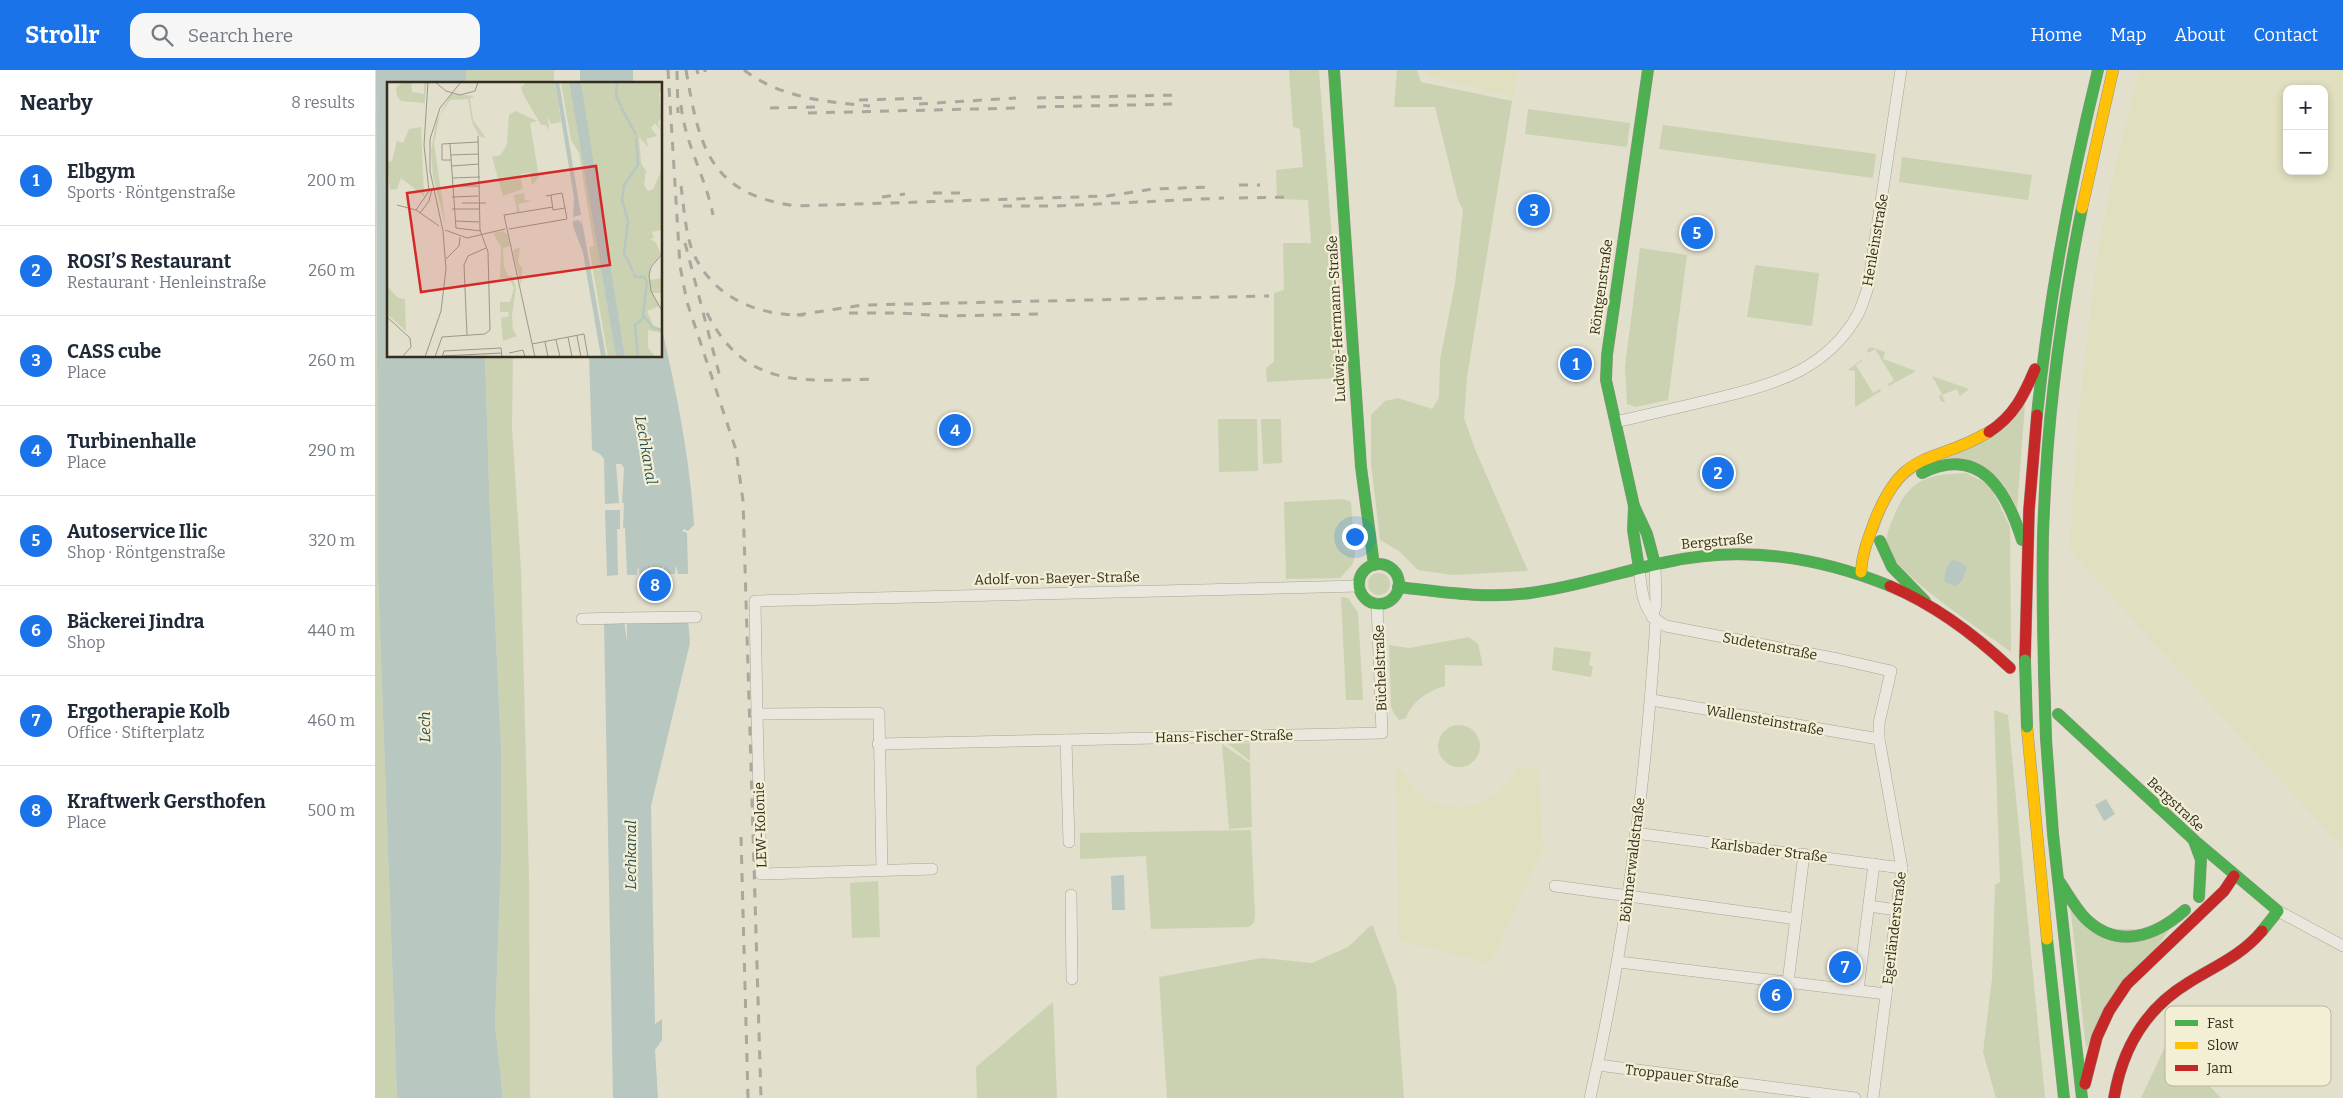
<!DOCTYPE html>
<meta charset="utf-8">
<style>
body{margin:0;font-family:Bitter,serif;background:#f6f6f7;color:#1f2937}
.controls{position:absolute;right:15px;top:15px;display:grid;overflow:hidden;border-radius:10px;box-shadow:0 2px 8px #0003}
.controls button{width:45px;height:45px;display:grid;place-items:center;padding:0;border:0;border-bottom:1px solid #e0e1e3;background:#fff;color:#1f2937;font:25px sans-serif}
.you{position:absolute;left:979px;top:466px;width:18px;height:18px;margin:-12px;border:4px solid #fff;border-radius:50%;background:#1a73e8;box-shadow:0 0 0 8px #1a73e833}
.badge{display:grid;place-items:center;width:32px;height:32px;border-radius:50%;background:#1a73e8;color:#fff;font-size:16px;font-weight:700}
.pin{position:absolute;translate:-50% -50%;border:2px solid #fff;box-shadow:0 1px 5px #0006}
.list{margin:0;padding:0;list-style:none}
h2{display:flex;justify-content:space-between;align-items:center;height:65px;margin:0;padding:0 20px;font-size:21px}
h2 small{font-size:16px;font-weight:400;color:#747a83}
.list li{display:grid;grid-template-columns:32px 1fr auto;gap:15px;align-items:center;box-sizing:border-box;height:90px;padding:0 20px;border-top:1px solid #e0e1e3}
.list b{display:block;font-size:19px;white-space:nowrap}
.list p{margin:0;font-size:16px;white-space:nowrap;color:#747a83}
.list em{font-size:16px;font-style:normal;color:#747a83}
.icon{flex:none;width:28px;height:28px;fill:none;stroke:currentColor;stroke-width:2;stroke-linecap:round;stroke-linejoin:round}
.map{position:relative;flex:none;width:1968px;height:1028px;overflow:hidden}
header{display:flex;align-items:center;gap:30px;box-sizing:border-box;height:70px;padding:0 25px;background:#1a73e8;color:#fff}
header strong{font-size:24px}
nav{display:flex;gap:28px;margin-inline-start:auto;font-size:18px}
.search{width:350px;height:45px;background:#f6f6f7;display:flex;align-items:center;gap:12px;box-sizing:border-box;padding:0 18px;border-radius:15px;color:#747a83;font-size:19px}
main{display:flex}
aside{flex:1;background:#fff}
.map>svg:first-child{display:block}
.farmland{fill:#e0dfbf;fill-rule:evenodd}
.green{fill:#cbd2b1}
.water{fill:#b8c7c0}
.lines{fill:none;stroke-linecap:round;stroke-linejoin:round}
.street-casing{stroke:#a7a496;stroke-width:12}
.fast-casing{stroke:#979386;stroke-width:12}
.slow-casing{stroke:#979386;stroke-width:12}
.jam-casing{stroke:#979386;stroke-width:12}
.street{stroke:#eae8de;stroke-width:11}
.fast{stroke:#4caf50;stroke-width:11}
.slow{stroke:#ffc107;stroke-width:11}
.jam{stroke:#c62828;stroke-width:11}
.rail{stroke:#a9a79e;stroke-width:3;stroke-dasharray:9 9;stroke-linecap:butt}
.fast-bridge-casing{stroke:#8c897d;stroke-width:12;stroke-linecap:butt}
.fast-bridge{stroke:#4caf50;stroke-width:11}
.labels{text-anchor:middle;stroke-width:4.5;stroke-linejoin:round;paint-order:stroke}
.street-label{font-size:14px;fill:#342d1f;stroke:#f2efd4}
.water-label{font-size:15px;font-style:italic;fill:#304f53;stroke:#f2efd4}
.inset-river{fill:none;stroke:#b8c7c0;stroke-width:2.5}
.inset-road{fill:none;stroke:#9c9887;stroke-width:1}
.view{fill:#d62828;fill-opacity:0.15;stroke:#d62828;stroke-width:2.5}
.inset-edge{fill:none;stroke:#342d1f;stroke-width:2.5}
.key{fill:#f2efd4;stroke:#b9b59e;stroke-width:1}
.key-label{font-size:14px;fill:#342d1f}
</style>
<header>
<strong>Strollr</strong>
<div class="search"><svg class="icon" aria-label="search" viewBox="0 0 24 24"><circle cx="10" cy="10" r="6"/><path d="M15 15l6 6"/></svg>Search here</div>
<nav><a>Home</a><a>Map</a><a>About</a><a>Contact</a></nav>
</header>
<main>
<aside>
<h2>Nearby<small>8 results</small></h2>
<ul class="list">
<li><span class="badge">1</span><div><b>Elbgym</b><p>Sports · Röntgenstraße</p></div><em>200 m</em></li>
<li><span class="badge">2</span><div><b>ROSI’S Restaurant</b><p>Restaurant · Henleinstraße</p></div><em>260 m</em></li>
<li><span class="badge">3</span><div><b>CASS cube</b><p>Place</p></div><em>260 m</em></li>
<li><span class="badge">4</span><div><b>Turbinenhalle</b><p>Place</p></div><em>290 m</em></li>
<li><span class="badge">5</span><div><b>Autoservice Ilic</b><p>Shop · Röntgenstraße</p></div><em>320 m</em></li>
<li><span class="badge">6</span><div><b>Bäckerei Jindra</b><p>Shop</p></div><em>440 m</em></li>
<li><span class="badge">7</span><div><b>Ergotherapie Kolb</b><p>Office · Stifterplatz</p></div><em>460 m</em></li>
<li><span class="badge">8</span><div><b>Kraftwerk Gersthofen</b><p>Place</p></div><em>500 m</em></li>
</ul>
</aside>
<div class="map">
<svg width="1968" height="1028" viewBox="0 0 1968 1028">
<rect width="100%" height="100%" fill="#e2dfcd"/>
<g class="farmland">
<path d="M 1050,0 L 1142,0 L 1138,27 L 1053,6 Z"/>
<path d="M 1764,0 L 1968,0 L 1968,779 L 1694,480 L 1704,340 L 1721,195 L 1736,114 ZM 1912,19 L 1949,19 L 1949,101 L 1912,101 Z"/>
<path d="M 1021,696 L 1029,703 L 1038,717 L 1054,730 L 1065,735 L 1087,737 L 1103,734 L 1121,724 L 1130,716 L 1142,697 L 1164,699 L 1168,779 L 1115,894 L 1024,870 Z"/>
</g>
<g class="green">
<path d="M 0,0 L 3,506 L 22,1028 L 0,1028 Z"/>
<path d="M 91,0 L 179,0 L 179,14 L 92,14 Z"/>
<path d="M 914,0 L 944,0 L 967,300 L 963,308 L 892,312 L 891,298 L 899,292 L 899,223 L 909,220 L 908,173 L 936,173 L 933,130 L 902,129 L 901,100 L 928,97 L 925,59 L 918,57 Z"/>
<path d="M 1022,0 L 1042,0 L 1046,12 L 1137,31 L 1092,307 L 1089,348 L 1100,379 L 1153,501 L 1078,505 L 1043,500 L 1024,481 L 1005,470 L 996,393 L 996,345 L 1010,331 L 1023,328 L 1057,339 L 1064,328 L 1065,290 L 1080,214 L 1088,140 L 1083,130 L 1060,37 L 1019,37 Z"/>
<path d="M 1153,39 L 1255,53 L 1252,77 L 1150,64 Z"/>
<path d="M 1288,55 L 1501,84 L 1498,108 L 1284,79 Z"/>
<path d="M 1527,87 L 1657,105 L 1653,130 L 1524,112 Z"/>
<path d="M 1265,178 L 1312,185 L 1293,330 L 1261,337 L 1252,334 L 1250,297 Z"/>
<path d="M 1380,195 L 1444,203 L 1437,256 L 1372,247 Z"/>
<path d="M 1496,277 L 1510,282 L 1508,289 L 1541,301 L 1514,316 L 1513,314 L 1519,310 L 1500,279 L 1493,283 L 1492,280 Z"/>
<path d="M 110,286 L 138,286 L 137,357 L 146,499 L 154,807 L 155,1028 L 128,1028 L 120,956 L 126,789 L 126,678 L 114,417 Z"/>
<path d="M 1486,290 L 1487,291 L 1481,295 L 1498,323 L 1505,319 L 1506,321 L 1480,337 L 1480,301 L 1473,300 Z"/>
<path d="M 1557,306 L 1594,319 L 1585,326 L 1582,319 L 1567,325 L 1570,332 L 1566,332 L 1564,326 L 1567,324 Z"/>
<path d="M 1650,334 L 1642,439 C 1637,427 1631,416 1621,407 C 1593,382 1546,389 1524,418 C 1513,431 1508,448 1503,463 L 1500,463 C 1505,447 1510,428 1522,414 C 1546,387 1585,386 1615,369 C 1629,360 1640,346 1650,334 Z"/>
<path d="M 843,349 L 882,349 L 883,401 L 844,402 Z"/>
<path d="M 886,349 L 906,349 L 907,393 L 888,394 Z"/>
<path d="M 1591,403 L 1615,415 L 1635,457 L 1636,582 C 1611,563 1518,503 1512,476 C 1509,465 1518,449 1522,439 C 1538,406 1558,405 1591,403 Z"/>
<path d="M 968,429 L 976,432 L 980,486 L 977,495 L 965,508 L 911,509 L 909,432 Z"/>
<circle cx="1004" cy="514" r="11"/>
<path d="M 966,527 L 973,528 L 983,543 L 988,630 L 971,630 Z"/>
<path d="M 1094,567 L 1103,574 L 1108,596 L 1070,595 L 1070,616 C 1053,621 1037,631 1031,648 L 1024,650 L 1018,642 L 1016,636 L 1014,575 L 1034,578 Z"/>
<path d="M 1179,577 L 1216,582 L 1214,596 L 1218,596 L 1216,607 L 1177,600 Z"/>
<path d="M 1619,640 L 1633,645 L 1670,1028 L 1621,1028 L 1608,982 L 1617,909 L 1620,815 L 1625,812 Z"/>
<circle cx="1084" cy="676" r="21"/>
<path d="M 875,673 L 875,691 L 853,674 Z"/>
<path d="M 847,674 L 875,693 L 877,757 L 854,759 Z"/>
<path d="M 876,760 L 880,844 L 879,852 L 874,857 L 776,859 L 771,786 L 705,789 L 705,763 Z"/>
<path d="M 503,811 L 505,867 L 477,868 L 475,813 Z"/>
<path d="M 1695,834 L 1714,858 L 1794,860 L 1711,978 Z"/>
<path d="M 995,856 L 998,856 L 1021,917 L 1029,1028 L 792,1028 L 784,907 L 887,888 L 937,893 L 973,877 Z"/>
<path d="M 678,932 L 682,1028 L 602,1028 L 601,997 Z"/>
<path d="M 1792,973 L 1846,1028 L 1766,1028 Z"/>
</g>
<g class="water">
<path d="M 1,0 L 91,0 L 92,14 L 14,14 L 14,286 L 110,286 L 114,417 L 126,678 L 126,789 L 120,956 L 128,1028 L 22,1028 L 3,506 Z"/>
<rect x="205" y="0" width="53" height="14"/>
<path d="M 286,255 C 301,320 315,388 319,455 L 313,461 L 309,459 L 307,461 L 312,463 L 313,504 L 303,504 L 301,495 L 300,504 L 290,504 L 288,495 L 287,504 L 278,504 L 276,495 L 274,505 L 265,505 L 263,496 L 262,505 L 252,505 L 250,458 L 248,458 L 249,433 L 247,433 L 249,398 L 246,394 L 241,394 L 244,433 L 230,434 L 229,389 L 225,384 L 217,380 L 214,286 L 286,286 Z"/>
<path d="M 230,440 L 245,440 L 245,459 L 242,459 L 243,505 L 232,506 Z"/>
<path d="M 1578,490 L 1583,491 L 1592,497 L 1587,511 L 1581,516 L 1570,512 C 1569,505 1571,494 1578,490 Z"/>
<path d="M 313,549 L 315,573 L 276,736 L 280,954 L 287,949 L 287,970 L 280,980 L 283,1028 L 238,1028 L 229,551 L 249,550 L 252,571 L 252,550 Z"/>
<path d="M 1731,729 L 1740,744 L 1729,751 L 1720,735 Z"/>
<path d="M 749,805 L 750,840 L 737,840 L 736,806 Z"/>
</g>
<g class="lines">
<g class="street-casing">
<g id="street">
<path d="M 1240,352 C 1275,344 1311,336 1347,327 C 1402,314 1452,298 1482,246 C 1487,237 1490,226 1493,217 L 1526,0"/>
<path d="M 1264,498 C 1267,523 1267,544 1291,556 L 1463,589 L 1516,601 L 1504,653 L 1504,669 L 1527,798 L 1498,1028"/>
<path d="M 1277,547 L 1281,535 L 1280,494"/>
<path d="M 249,548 L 321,547"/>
<path d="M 207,549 L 245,548"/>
<path d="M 1277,630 L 1504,669"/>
<path d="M 382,644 L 380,531 L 984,516"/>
<path d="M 691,670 L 694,772"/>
<path d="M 503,674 L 1007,663 L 1002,534"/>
<path d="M 1260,763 L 1527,798"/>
<path d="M 507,800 L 504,643 L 382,644 L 386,804 L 557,799"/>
<path d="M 1180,816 L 1421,849"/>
<path d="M 696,825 L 697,909"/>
<path d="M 1494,836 L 1522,840"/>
<path d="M 1903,841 L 1968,876"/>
<path d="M 1244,892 L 1511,924"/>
<path d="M 1413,912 L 1429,784"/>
<path d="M 1483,920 L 1499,794"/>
<path d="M 1223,995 L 1480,1028"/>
<path d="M 1215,1028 C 1251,871 1271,711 1281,550"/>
</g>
</g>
<g class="fast-casing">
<g id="fast">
<path d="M 959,0 L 986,397 L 999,495"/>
<path d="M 1662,345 C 1674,228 1695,114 1723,0"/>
<path d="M 1547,403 C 1606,374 1632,422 1647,470"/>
<path d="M 1259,436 L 1272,464 L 1280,494"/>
<path d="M 1505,471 L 1517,497 L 1550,531"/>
<circle cx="1004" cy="514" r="20"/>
<path d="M 1264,498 L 1258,460 L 1259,436 L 1231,310 L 1232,285 L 1273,0"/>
<path d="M 1023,517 C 1067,522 1111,529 1155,523 C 1202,517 1247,501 1292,492 C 1369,475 1444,487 1515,516"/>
<path d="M 1669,603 C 1668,549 1666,494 1669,440 C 1673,339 1687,237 1707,138"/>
<path d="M 1683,644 L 1819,770 L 1903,841 L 1887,861"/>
<path d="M 1671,669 L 1678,764 L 1707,1028"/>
<path d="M 1819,771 L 1826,790 L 1824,827"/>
<path d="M 1684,811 C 1693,824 1700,838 1711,849 C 1743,880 1781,866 1810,840"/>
<path d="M 1672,869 L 1689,1028"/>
</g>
</g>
<g class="slow-casing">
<g id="slow">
<path d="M 1707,138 L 1738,0"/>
<path d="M 1486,502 C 1487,483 1494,467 1500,450 C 1530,376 1556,396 1614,362"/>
<path d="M 1652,657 L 1672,869"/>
</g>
</g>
<g class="jam-casing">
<g id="jam">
<path d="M 1614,362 C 1639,346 1649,325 1660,299"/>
<path d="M 1515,516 C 1560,535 1600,565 1635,598"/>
<path d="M 1650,590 L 1654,440 L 1662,345"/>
<path d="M 1710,1014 L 1722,967 L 1734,941 L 1752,914 L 1849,821 L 1859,806"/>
<path d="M 1739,1028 C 1747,980 1770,939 1813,913 C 1840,896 1866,886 1887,861"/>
</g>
</g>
<use href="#street" class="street"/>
<use href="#fast" class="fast"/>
<use href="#slow" class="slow"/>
<use href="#jam" class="jam"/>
<g class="rail">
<path d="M 293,0 L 305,196 L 312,232 L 361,380 L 368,431 L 386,1028"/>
<path d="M 311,0 C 324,75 333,124 421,136 L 732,126 L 778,119 L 835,117"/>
<path d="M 322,0 L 323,4"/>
<path d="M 330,0 L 330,2"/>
<path d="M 369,0 C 406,28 451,32 495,36"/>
<path d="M 302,1 L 303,43"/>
<path d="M 662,28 L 804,25"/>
<path d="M 484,30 L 552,28"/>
<path d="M 544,34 L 641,28"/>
<path d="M 306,35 C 310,74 331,108 338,145"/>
<path d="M 662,37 L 802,34"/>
<path d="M 395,38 L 443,37"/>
<path d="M 433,43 L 641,38"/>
<path d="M 864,115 L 885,115"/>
<path d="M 306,116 C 309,137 310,160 317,180 C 336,227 382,246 429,245"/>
<path d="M 558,123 L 585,123"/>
<path d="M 507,127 L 530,124"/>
<path d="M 864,128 L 917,127"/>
<path d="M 628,136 L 680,136 L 849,128"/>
<path d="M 310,173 L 346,311"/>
<path d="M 332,243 C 370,319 427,311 500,309"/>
<path d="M 474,243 L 522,243 L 574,246 L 664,244"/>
<path d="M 422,245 L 488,235 L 894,226"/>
<path d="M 366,767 L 373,1028"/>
</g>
<g class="fast-bridge-casing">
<g id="fast-bridge">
<path d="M 1650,590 L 1652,657"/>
<path d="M 1669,603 L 1671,669"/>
</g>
</g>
<use href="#fast-bridge" class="fast-bridge"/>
</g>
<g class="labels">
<g class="street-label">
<text transform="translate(1500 170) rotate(-80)" y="5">Henleinstraße</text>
<text transform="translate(1226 217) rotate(-82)" y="5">Röntgenstraße</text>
<text transform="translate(961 249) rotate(-93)" y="5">Ludwig-Hermann-Straße</text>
<text transform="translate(1342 471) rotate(-5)" y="5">Bergstraße</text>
<text transform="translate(682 508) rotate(-1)" y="5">Adolf-von-Baeyer-Straße</text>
<text transform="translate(1395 576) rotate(11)" y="5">Sudetenstraße</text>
<text transform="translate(1005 598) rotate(-92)" y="5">Büchelstraße</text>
<text transform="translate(1390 650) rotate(10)" y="5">Wallensteinstraße</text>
<text transform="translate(849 666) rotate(-1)" y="5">Hans-Fischer-Straße</text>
<text transform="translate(1801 734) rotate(43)" y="5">Bergstraße</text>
<text transform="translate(385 755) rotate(-92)" y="5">LEW-Kolonie</text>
<text transform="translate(1394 780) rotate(7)" y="5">Karlsbader Straße</text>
<text transform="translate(1257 790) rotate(-83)" y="5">Böhmerwaldstraße</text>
<text transform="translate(1519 858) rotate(-83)" y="5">Egerländerstraße</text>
<text transform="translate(1307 1006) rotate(7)" y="5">Troppauer Straße</text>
</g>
<g class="water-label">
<text transform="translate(271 380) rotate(80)" y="5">Lechkanal</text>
<text transform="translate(50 657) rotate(-91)" y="5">Lech</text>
<text transform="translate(256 785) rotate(-90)" y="5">Lechkanal</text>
</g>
</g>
<g transform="translate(12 12)">
<rect width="275" height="275" fill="#e2dfcd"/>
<path d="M 16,0 L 24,0 L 25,10 L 37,12 L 37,0 L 40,0 L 37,26 L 37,21 L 14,19 L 10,14 L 9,6 ZM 140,0 L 168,0 L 174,40 L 164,42 L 161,35 L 162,49 L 159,43 L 154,43 L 136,12 L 134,5 ZM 174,0 L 182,0 L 229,275 L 221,275 L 203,171 L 203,165 L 207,164 L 192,71 L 184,58 ZM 193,0 L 275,0 L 275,10 L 272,11 L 274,35 L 271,41 L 275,50 L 268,41 L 264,46 L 270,54 L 259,57 L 262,66 L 252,55 L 254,81 L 259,89 L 257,103 L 261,109 L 266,107 L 275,87 L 274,148 L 265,150 L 267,156 L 263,157 L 269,161 L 274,172 L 263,185 L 263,198 L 275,196 L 275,211 L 265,211 L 272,224 L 260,229 L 266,243 L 275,247 L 275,251 L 261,248 L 261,265 L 268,275 L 238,275 ZM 64,12 L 87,14 L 83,17 L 86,38 L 99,56 L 92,54 L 85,40 L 81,17 L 63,18 L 53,33 L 47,61 L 59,144 L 46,95 L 44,69 L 49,40 ZM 129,29 L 150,39 L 143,41 L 152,95 L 145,103 L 143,91 L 133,92 L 136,107 L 116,114 L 105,75 L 114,73 L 120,62 L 122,33 ZM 34,45 L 37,114 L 14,96 L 10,107 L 3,108 L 0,80 L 5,79 L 10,59 L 16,61 L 22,47 ZM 137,111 L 138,118 L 145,119 L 131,122 L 133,130 L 130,130 L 127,113 ZM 116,149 L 120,152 L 123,164 L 116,166 L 117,185 L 121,194 L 125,194 L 129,206 L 125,233 L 126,248 L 130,254 L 116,259 L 114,236 L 122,234 L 121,230 L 113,230 L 113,220 L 123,220 L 127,206 L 122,196 L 113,196 L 114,165 L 106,151 ZM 133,165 L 131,180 L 135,186 L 134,204 L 126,168 ZM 0,204 L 11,216 L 18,217 L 19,249 L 0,232 Z" fill="#cbd2b1"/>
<path d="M 168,0 L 172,0 L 194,133 L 186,135 L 187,116 ZM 182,0 L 193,0 L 195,8 L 238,275 L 229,275 ZM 194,136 L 197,150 L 219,275 L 214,275 L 196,171 L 186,144 L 186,139 L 192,138 L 194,142 Z" fill="#b8c7c0"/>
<path class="inset-river" d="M 230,0 L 229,14 L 234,24M 234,25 L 249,53M 246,189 L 237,171 L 241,139 L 235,118 L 237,103 L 251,83 L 249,55M 247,191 L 248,195 L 257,195 L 260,199 L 256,233 L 266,246 L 275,248M 251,275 L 248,243 L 257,235"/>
<path class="inset-road" d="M 48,0 L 59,9 L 73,13 L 88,9 L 91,0M 91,54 L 93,148M 63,62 L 69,146 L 94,149M 64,73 L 92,72M 64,78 L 55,78 L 55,62 L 91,60M 65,84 L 92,82M 65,96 L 93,95M 65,104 L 92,104M 159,114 L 175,111 L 178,126 L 166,128 L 164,113M 65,115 L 91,114M 75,121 L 99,121M 10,123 L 29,128 L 52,144M 65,127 L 92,127M 29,128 L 42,109 L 37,63 L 41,0M 33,131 L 42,119 L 45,107M 69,139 L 92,140M 122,147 L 180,137 L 178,126M 58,148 L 80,156 L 118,147M 275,172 L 264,185 L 262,193 L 264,209 L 275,229M 59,177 L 72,164 L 73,155M 0,235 L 23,256 L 24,265 L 15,275M 80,253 L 77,183 L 81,174 L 99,166M 190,254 L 194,275M 181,255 L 185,275M 169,258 L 173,275M 158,260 L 161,275M 145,262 L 197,252 L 201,275M 122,271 L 136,268 L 138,275M 55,274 L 115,271M 38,275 L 54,229 L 59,187 L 56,149 L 43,89 L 43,57 L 53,26 L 74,0M 48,275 L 55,255 L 98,252 L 103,248 L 101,170 L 93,148M 55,275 L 57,269 L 114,266 L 115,275M 148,275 L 117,133 L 166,125"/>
<path class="view" d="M 209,84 L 223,183 L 34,210 L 20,111 Z"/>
<rect width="275" height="275" class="inset-edge"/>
</g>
<rect x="1790" y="936" width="166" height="80" rx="8" class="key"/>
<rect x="1800" y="950" width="23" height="6" fill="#4caf50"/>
<rect x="1800" y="972" width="23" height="7" fill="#ffc107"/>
<rect x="1800" y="995" width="23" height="6" fill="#c62828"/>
<g class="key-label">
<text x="1832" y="958">Fast</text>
<text x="1832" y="980">Slow</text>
<text x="1832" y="1003">Jam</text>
</g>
</svg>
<div class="controls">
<button>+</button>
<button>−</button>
</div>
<div class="you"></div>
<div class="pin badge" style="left:1201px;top:294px">1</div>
<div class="pin badge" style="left:1343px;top:403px">2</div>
<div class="pin badge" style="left:1159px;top:140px">3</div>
<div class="pin badge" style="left:580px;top:360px">4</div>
<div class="pin badge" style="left:1322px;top:163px">5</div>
<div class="pin badge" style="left:1401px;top:925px">6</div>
<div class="pin badge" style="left:1470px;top:897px">7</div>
<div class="pin badge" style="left:280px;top:515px">8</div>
</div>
</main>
